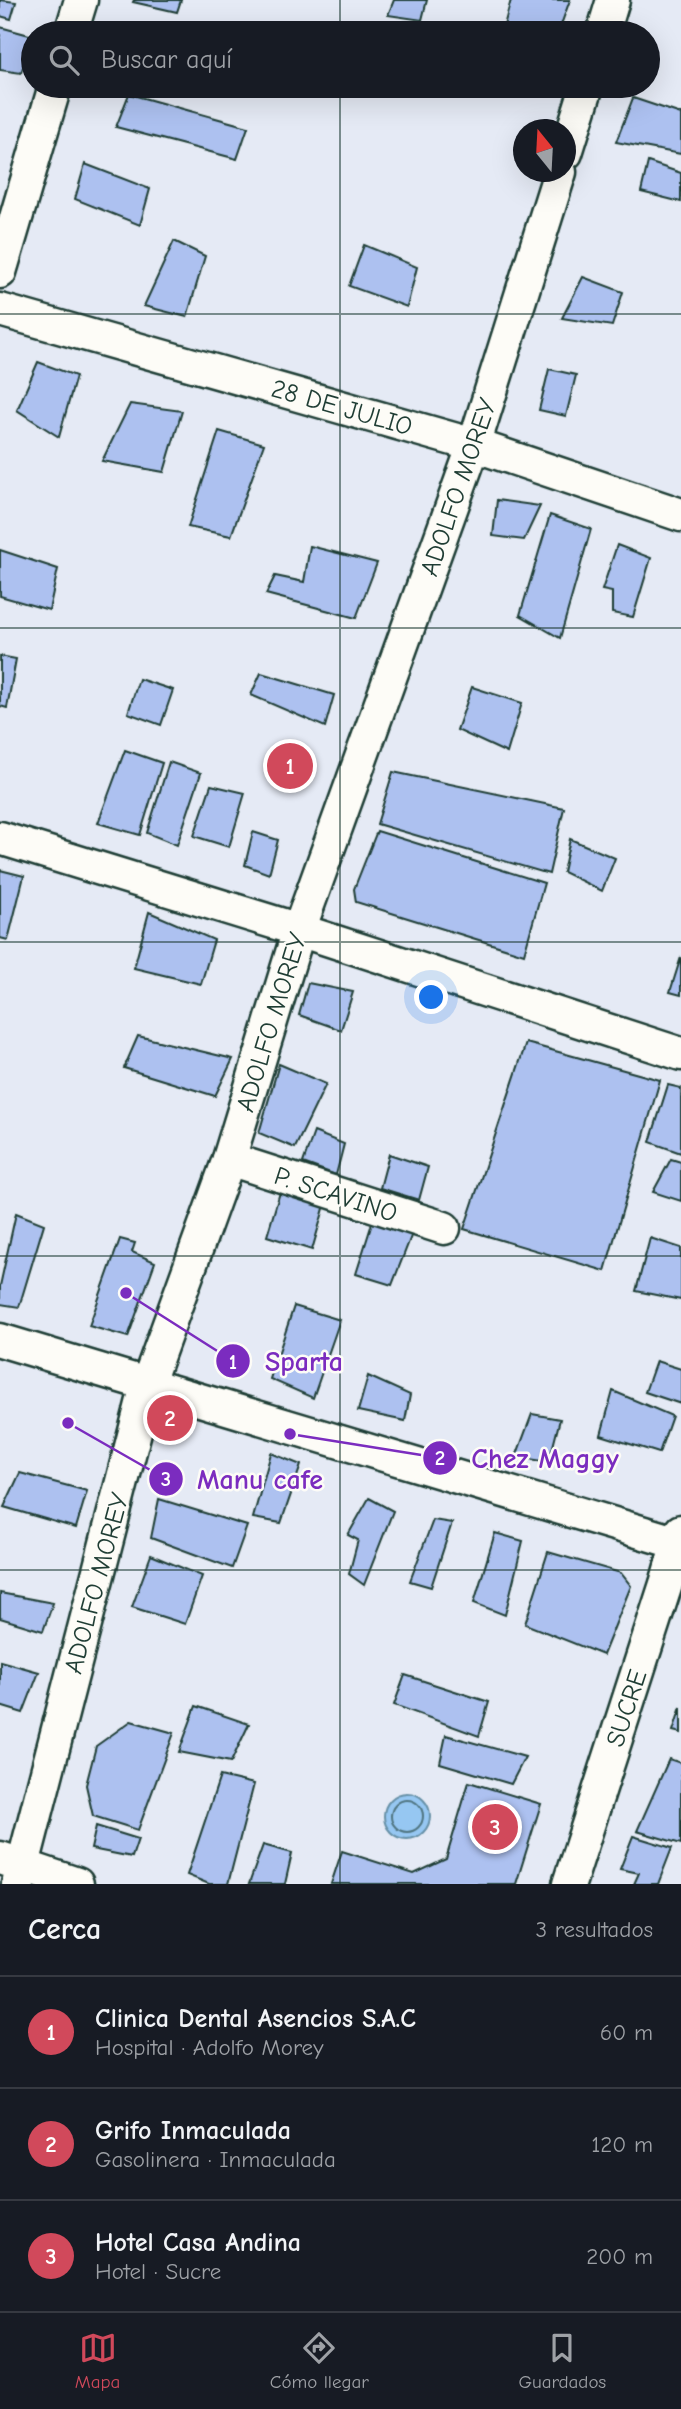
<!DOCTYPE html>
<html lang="es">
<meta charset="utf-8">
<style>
body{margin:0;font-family:"Comic Neue",sans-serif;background:#242831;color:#f1f3f6}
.compass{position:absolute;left:513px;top:119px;width:63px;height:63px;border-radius:50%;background:#171b24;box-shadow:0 7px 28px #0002;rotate:342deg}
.you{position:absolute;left:432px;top:998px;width:24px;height:24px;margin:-18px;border:5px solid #fff;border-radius:50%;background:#1a73e8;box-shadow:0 0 0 10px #1a73e833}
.badge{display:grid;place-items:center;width:46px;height:46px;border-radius:50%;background:#d1495b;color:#fff;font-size:23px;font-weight:700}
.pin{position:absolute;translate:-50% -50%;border:4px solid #fff;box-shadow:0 2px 7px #0006}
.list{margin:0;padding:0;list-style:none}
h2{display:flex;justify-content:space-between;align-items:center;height:91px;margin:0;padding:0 28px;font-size:30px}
h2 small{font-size:23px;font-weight:400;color:#9ea1a6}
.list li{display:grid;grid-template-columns:46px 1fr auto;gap:21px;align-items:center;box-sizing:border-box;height:112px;padding:0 28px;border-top:2px solid #363941}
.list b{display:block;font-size:26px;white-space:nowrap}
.list p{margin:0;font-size:23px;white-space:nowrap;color:#9ea1a6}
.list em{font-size:23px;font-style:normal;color:#9ea1a6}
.icon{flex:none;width:38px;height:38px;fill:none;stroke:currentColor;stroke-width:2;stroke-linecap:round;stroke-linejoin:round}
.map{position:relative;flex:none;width:681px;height:1884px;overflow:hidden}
.search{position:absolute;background:#171b24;box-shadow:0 7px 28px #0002;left:21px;right:21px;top:21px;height:77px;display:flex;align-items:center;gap:18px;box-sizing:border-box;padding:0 24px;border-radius:38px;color:#9ea1a6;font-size:26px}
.sheet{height:427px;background:#171b24}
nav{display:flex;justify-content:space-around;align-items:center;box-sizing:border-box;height:98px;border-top:2px solid #363941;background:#171b24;font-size:19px;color:#9ea1a6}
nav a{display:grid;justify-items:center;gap:4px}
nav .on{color:#d1495b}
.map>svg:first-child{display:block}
.water{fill:#96c7f2;stroke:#6690a6;stroke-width:2}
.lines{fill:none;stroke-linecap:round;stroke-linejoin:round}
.shore{stroke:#4f7480;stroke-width:2}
.building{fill:#adc1f0;stroke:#1f3d34;stroke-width:2}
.minor-casing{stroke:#1f3d34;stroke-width:37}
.minor{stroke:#fdfcf7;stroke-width:32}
.grid{fill:none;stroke:#1f3d34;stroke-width:2;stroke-opacity:0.55}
.labels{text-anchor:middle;stroke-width:5;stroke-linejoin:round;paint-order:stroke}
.street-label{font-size:26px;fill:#1f3d34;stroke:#fdfcf7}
.leader{fill:none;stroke:#7b2cbf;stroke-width:2.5}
.callout-dot{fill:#7b2cbf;stroke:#fdfcf7;stroke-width:2.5}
.mark-label{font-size:21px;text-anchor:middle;font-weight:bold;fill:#fff}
.callout-label{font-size:28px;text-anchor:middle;font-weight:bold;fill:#7b2cbf;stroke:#fdfcf7;stroke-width:5;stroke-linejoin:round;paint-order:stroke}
</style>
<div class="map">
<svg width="681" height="1884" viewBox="0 0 681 1884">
<rect width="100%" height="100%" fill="#e5eaf5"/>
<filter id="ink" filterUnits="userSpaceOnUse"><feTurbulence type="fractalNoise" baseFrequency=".0143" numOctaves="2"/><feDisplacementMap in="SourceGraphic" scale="14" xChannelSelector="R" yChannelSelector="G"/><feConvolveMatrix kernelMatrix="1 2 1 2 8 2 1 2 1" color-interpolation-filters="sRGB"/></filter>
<g filter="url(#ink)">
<circle class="water" cx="407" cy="1816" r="23"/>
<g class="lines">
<circle class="shore" cx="407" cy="1816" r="16"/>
</g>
<g class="building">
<path d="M 0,0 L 16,2 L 11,19 L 0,16 Z"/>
<path d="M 134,0 L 181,0 L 177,12 L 133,2 Z"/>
<path d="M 394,0 L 427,0 L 422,20 L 388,15 Z"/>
<path d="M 511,0 L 570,0 L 558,33 L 502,33 Z"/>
<path d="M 0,27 L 33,36 L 21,73 L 0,70 Z"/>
<path d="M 129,94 L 248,127 L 237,159 L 116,127 Z"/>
<path d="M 633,98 L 681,114 L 681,154 L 616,142 Z"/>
<path d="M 648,162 L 681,173 L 681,202 L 641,192 Z"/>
<path d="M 85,164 L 150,189 L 140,225 L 75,199 Z"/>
<path d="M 174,241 L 205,256 L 187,317 L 144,306 Z"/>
<path d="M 364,245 L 417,267 L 407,307 L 349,286 Z"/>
<path d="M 583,277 L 623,292 L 612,326 L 562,318 Z"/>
<path d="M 38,362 L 76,376 L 59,437 L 17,410 Z"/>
<path d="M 549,369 L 576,375 L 566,416 L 539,410 Z"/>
<path d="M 130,404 L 182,411 L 164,472 L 102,461 Z"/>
<path d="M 219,431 L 264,444 L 231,536 L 188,527 Z"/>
<path d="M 497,500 L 540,506 L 524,540 L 493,536 Z"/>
<path d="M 550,515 L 591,529 L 560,638 L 520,615 Z"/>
<path d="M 617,545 L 651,558 L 633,617 L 612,613 L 612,592 L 602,590 Z"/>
<path d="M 310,546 L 377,563 L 356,618 L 266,594 L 275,576 L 304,582 Z"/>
<path d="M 0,550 L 58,569 L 49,610 L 0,596 Z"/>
<path d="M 0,656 L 16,659 L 7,708 L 0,706 Z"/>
<path d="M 261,673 L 334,695 L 325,727 L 251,695 Z"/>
<path d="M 139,679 L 173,690 L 161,725 L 128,713 Z"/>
<path d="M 472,687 L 522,703 L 507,753 L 457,730 Z"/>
<path d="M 125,750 L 162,763 L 140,835 L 98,823 Z"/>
<path d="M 169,762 L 201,773 L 177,845 L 147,833 Z"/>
<path d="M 393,772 L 564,808 L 549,874 L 377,824 Z"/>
<path d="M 211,785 L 245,793 L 229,847 L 194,836 Z"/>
<path d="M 377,831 L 544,883 L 524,954 L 356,902 L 354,889 Z"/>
<path d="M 253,832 L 278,840 L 269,874 L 245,865 Z"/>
<path d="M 570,839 L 615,858 L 602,891 L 563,872 Z"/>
<path d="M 0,870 L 24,876 L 8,940 L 0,938 Z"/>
<path d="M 149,912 L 214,940 L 201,984 L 134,968 Z"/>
<path d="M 681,957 L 681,995 L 670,992 Z"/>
<path d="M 308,983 L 353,992 L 341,1030 L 299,1015 Z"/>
<path d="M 138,1036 L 233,1059 L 215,1096 L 124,1068 Z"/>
<path d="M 526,1043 L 660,1080 L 605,1271 L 464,1229 Z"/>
<path d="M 279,1064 L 326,1084 L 295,1148 L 259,1133 Z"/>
<path d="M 668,1085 L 681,1088 L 681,1153 L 650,1142 Z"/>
<path d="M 314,1132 L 344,1144 L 336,1175 L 303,1163 Z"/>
<path d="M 389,1154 L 428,1167 L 419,1200 L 380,1188 Z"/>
<path d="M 671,1159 L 681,1162 L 681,1201 L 653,1192 Z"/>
<path d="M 283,1182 L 327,1198 L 312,1250 L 267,1236 Z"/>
<path d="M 16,1213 L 44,1224 L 19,1307 L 0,1304 L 0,1286 Z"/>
<path d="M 374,1217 L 415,1226 L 392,1285 L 356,1274 Z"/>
<path d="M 650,1238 L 681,1248 L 681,1300 L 636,1291 Z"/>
<path d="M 120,1239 L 135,1243 L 132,1252 L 155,1262 L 128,1337 L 89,1326 Z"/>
<path d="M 294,1306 L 340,1320 L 313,1398 L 270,1379 Z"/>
<path d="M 656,1361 L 681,1369 L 681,1404 L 645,1392 Z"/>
<path d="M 368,1376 L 410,1395 L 405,1421 L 358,1411 Z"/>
<path d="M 613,1391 L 672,1416 L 659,1453 L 601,1435 Z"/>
<path d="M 532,1414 L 560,1419 L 549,1462 L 516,1457 Z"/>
<path d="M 271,1453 L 301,1465 L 281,1523 L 253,1518 Z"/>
<path d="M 20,1473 L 87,1491 L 76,1528 L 4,1507 Z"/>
<path d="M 369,1498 L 393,1511 L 364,1585 L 349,1574 L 358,1540 L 348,1535 Z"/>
<path d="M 159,1499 L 247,1526 L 232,1568 L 151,1538 Z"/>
<path d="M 433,1520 L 452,1523 L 431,1587 L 410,1581 Z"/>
<path d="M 495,1533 L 523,1541 L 505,1615 L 474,1603 Z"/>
<path d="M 548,1552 L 621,1573 L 631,1586 L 603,1655 L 525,1624 Z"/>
<path d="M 151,1555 L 202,1576 L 185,1624 L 132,1607 Z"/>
<path d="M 0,1593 L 53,1603 L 43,1631 L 0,1618 Z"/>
<path d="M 0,1661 L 39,1672 L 23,1713 L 0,1706 Z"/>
<path d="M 405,1675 L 489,1702 L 479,1736 L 394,1705 Z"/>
<path d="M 196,1706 L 249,1724 L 231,1762 L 179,1752 Z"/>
<path d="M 681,1707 L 681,1733 L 673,1731 Z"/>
<path d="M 131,1721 L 174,1733 L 138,1830 L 93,1816 L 86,1785 L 96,1746 Z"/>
<path d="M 446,1735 L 525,1757 L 511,1784 L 440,1763 Z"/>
<path d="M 669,1759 L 681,1763 L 681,1844 L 637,1831 Z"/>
<path d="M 220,1776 L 254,1784 L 228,1884 L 209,1884 L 187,1875 Z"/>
<path d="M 469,1782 L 541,1804 L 516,1884 L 331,1884 L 342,1851 L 414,1874 L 446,1859 Z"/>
<path d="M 96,1826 L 138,1839 L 132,1857 L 91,1849 Z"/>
<path d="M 633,1836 L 672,1848 L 658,1884 L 634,1884 L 639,1873 L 620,1869 Z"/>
<path d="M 263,1845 L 292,1853 L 285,1884 L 249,1884 Z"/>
</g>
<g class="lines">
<g class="minor-casing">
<g id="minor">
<path d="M 71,33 L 81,0"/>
<path d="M 603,33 L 613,0"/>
<path d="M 566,153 L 587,86"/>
<path d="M 0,272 L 55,86"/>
<path d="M 0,310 L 474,445 L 681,515"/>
<path d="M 0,838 L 299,930 L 681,1054"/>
<path d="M 229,1159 L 444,1228"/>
<path d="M 0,1340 L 681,1544"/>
<path d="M 0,1858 L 77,1884"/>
<path d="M 18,1884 L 147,1385 L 229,1159 L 299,930 L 474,445 L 560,172"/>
<path d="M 569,1884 L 666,1584 L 681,1531"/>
</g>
</g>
<use href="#minor" class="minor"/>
</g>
</g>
<path class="grid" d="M 340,0 L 340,33M 340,86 L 340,1884M 0,314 L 681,314M 0,628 L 681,628M 0,942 L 681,942M 0,1256 L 681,1256M 0,1570 L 681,1570"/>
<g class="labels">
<g class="street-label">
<text transform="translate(342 407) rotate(16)" y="9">28 DE JULIO</text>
<text transform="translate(458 487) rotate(-71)" y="9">ADOLFO MOREY</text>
<text transform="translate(271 1022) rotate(-73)" y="9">ADOLFO MOREY</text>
<text transform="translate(336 1194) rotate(18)" y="9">P. SCAVINO</text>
<text transform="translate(96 1583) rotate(-75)" y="9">ADOLFO MOREY</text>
<text transform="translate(626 1708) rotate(-72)" y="9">SUCRE</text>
</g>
</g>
<path class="leader" d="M126 1293L233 1361M290 1434L440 1458M68 1423L166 1479"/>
<g class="callout-dot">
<circle cx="126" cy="1293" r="7"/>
<circle cx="290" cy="1434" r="7"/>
<circle cx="68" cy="1423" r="7"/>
<circle cx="233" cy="1361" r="18"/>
<circle cx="440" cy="1458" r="18"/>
<circle cx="166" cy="1479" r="18"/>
</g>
<g class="mark-label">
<text x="233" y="1369">1</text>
<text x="440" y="1465">2</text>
<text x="166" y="1486">3</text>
</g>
<g class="callout-label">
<text x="304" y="1371">Sparta</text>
<text x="545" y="1468">Chez Maggy</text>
<text x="260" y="1489">Manu cafe</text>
</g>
</svg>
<svg class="compass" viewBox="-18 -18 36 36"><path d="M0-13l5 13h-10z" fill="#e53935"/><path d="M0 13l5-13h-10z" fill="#9ea1a6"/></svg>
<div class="you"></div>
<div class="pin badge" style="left:290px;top:766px">1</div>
<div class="pin badge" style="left:170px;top:1418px">2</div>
<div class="pin badge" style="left:495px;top:1827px">3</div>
<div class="search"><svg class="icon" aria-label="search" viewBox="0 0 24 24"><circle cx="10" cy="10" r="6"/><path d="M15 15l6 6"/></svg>Buscar aquí</div>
</div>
<section class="sheet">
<h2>Cerca<small>3 resultados</small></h2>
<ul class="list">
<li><span class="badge">1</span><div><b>Clinica Dental Asencios S.A.C</b><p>Hospital · Adolfo Morey</p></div><em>60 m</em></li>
<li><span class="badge">2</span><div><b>Grifo Inmaculada</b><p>Gasolinera · Inmaculada</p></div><em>120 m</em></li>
<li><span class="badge">3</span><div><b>Hotel Casa Andina</b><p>Hotel · Sucre</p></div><em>200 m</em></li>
</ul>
</section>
<nav>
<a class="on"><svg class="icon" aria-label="map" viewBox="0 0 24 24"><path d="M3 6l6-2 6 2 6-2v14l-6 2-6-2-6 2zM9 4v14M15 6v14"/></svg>Mapa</a>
<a><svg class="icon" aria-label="directions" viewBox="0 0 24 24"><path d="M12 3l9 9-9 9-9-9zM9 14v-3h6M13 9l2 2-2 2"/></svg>Cómo llegar</a>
<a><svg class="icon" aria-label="saved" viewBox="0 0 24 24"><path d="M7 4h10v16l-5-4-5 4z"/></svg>Guardados</a>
</nav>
